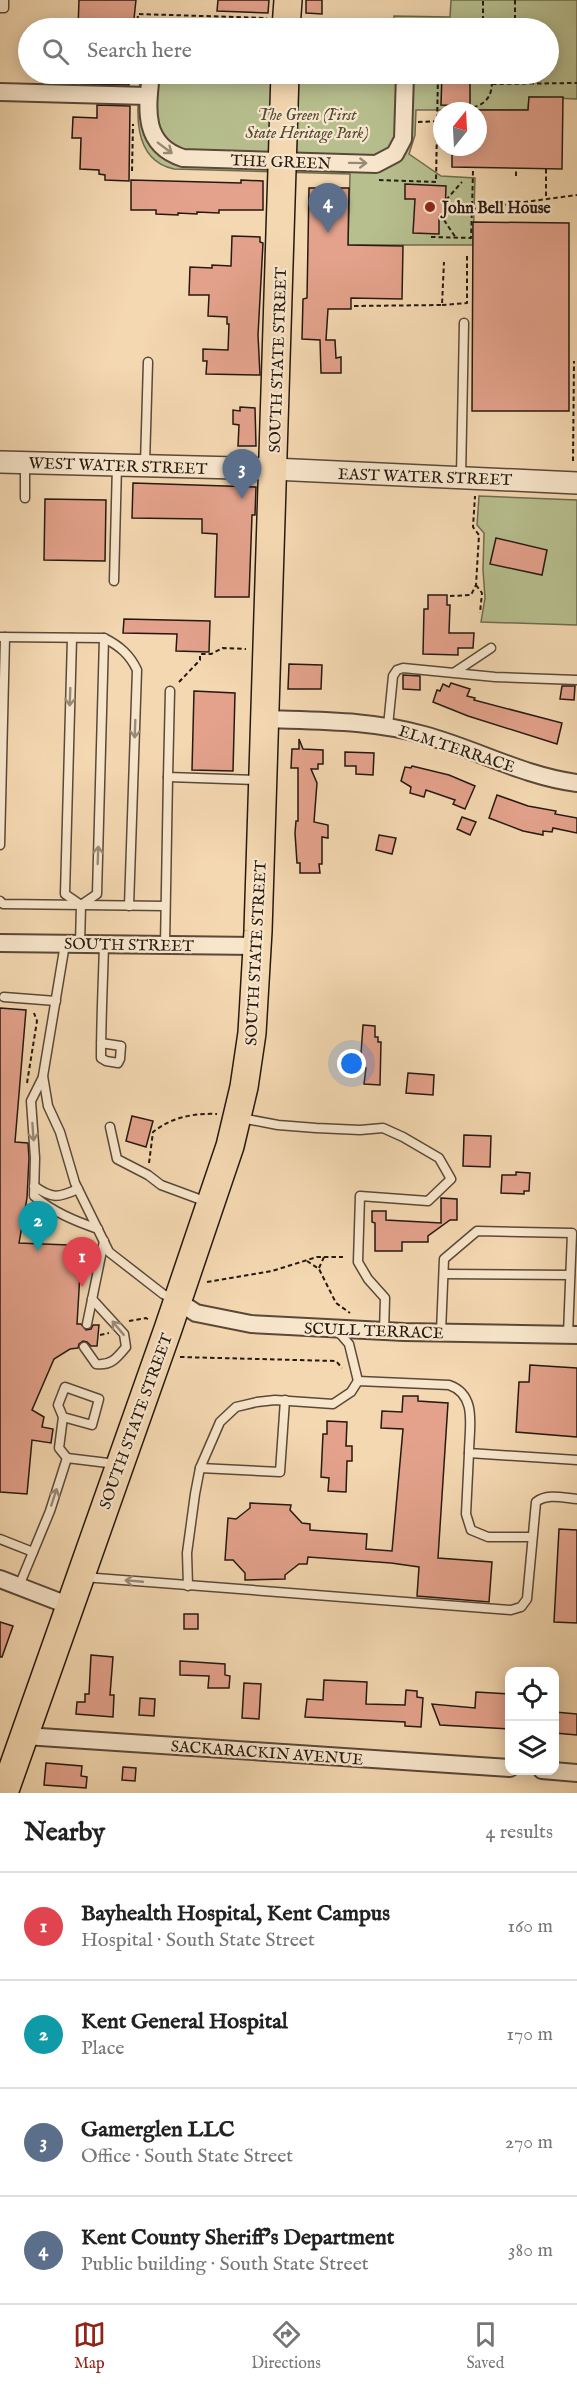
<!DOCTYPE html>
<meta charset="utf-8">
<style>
body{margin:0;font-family:"IM FELL English",serif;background:#f6f6f6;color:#222}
.controls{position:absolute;right:18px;bottom:18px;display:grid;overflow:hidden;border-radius:12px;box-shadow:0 3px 15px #0003}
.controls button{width:54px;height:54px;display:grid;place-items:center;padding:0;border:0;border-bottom:2px solid #e0e0e0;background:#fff;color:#222;font:30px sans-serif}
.compass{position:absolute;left:433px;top:102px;width:54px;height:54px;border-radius:50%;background:#fff;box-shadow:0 3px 15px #0003;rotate:18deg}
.you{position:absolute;left:352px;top:1064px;width:21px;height:21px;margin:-15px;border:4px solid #fff;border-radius:50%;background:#1a73e8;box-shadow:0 0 0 9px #1a73e833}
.badge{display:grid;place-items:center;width:39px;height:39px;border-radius:50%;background:#8f2418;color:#fff;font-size:20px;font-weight:700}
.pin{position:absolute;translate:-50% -50px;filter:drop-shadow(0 2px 3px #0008)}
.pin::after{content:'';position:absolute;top:32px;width:21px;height:18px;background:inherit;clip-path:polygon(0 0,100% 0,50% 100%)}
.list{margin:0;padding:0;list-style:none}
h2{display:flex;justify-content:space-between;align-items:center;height:78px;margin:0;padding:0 24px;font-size:26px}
h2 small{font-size:20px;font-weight:400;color:#767676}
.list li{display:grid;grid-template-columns:39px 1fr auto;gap:18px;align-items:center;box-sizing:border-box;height:108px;padding:0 24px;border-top:2px solid #e0e0e0}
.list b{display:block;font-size:22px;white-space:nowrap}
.list p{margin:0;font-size:20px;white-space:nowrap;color:#767676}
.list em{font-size:20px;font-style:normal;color:#767676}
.icon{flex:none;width:33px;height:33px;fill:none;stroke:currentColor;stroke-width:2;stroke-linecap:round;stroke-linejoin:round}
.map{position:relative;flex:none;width:577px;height:1793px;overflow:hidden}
.search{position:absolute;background:#fff;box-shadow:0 3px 15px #0003;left:18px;right:18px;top:18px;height:66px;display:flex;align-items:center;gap:15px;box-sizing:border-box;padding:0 21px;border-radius:33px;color:#767676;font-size:22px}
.sheet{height:510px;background:#fff}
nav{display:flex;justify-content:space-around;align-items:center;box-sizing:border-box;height:84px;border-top:2px solid #e0e0e0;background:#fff;font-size:16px;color:#767676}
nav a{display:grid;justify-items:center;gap:3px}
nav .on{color:#8f2418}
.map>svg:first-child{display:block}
.green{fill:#b7bf8f;stroke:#6e6c50;stroke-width:1.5}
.building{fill:#e4a28c;stroke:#251910;stroke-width:1.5}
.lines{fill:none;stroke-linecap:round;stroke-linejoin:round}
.service-casing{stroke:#594938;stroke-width:11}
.minor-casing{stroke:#594938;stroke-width:20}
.tertiary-casing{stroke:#594938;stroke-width:24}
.primary-casing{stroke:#251910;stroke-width:30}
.path{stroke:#251910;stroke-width:2;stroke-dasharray:4.5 3;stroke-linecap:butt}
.service{stroke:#f8e6cc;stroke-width:8}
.minor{stroke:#f8e6cc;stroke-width:16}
.tertiary{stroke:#f8e6cc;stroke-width:21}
.primary{stroke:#f4d8b1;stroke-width:27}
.oneway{stroke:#998a77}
.poi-dot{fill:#8f2418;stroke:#f8e6cc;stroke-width:2}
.labels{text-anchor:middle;stroke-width:4.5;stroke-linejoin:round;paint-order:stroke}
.park-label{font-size:16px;font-style:italic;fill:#514b36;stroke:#f8e6cc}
.street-label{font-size:16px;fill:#251910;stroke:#f8e6cc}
.poi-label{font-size:16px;font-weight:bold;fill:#251910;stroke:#f8e6cc;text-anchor:start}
</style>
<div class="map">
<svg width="577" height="1793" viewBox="0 0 577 1793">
<rect width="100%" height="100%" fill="#f4d8b1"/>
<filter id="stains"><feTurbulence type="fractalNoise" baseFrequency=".00333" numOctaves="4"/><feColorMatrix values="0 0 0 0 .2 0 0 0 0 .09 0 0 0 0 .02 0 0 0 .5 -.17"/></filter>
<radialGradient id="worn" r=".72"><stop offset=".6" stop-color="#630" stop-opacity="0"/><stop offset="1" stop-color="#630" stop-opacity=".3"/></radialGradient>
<g class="green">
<path d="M 451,0 L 577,0 L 577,99 L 529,97 L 528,110 L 416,110 L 415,135 L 409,154 L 441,176 L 475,178 L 473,245 L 348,245 L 350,174 L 174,169 C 131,160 136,108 141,74 L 548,74 L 548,28 L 394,28 L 394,16 L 450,17 Z"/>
<path d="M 192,21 L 386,28 L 162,28 L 179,22 Z"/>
<path d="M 479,496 L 577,500 L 577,625 L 481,622 L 485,598 L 483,570 L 484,533 L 477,525 Z"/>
</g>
<g class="building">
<path d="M 79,0 L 136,0 L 133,28 L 78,28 Z"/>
<path d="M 218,0 L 269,0 L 268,13 L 217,11 Z"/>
<path d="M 306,0 L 322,0 L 322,14 L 306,13 Z"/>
<path d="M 80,74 L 129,74 L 129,85 L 80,84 Z"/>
<path d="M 442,74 L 470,74 L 470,106 L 441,105 Z"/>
<path d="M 529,97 L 563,97 L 562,169 L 452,167 L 452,147 L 478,147 L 478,110 L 528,110 Z"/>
<path d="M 97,105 L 130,106 L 129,181 L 105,180 L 105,175 L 99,174 L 99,170 L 80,169 L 81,138 L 72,138 L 73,117 L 97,118 Z"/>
<path d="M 131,180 L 241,183 L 241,180 L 263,181 L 263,210 L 219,210 L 219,213 L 197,212 L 197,214 L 178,213 L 178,215 L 156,214 L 156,210 L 131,210 Z"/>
<path d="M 405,184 L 446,186 L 445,215 L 439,215 L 439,234 L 413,233 L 415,199 L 405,199 Z"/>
<path d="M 309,188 L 349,188 L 348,245 L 403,246 L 402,299 L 351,298 L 351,309 L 328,309 L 326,340 L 335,340 L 336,358 L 341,357 L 341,373 L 321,373 L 320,340 L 302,339 L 303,299 L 307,298 Z"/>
<path d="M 473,222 L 569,223 L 569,411 L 472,411 Z"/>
<path d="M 232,236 L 260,237 L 260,242 L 263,243 L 258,335 L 260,375 L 206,374 L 207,361 L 203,361 L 203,349 L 228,350 L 229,324 L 227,324 L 227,317 L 208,316 L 209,295 L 189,295 L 190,267 L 212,268 L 212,265 L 231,266 Z"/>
<path d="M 240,407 L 255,408 L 256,446 L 238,446 L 239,425 L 233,424 L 233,410 L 240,411 Z"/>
<path d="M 133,483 L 256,487 L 255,515 L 252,515 L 249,597 L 215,597 L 217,534 L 202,533 L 202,519 L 132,518 Z"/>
<path d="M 45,499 L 106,500 L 105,561 L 44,560 Z"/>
<path d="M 496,538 L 547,550 L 542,575 L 490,564 Z"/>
<path d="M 428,595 L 447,595 L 447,605 L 450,605 L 449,633 L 474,633 L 473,648 L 458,648 L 458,655 L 423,654 L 424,609 L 428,609 Z"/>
<path d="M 124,619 L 210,621 L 209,652 L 176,651 L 177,634 L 123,633 Z"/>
<path d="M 289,664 L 322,665 L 321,689 L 288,689 Z"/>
<path d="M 403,675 L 420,676 L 420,690 L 403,689 Z"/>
<path d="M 451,683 L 470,689 L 467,696 L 475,698 L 474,700 L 562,723 L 557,744 L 468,716 L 433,702 L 437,690 L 440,691 L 443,684 L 449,687 Z"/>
<path d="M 562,686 L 575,686 L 574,700 L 560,699 Z"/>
<path d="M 194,691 L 235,693 L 233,771 L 192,770 Z"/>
<path d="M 299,739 L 303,749 L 323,750 L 323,764 L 318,764 L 318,769 L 311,769 L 317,783 L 314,822 L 328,825 L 328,838 L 322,837 L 322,864 L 319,864 L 320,873 L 300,873 L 300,863 L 297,863 L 295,833 L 296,821 L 298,821 L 298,768 L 291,768 L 292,749 L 299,749 Z"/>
<path d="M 345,752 L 374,753 L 373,775 L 356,774 L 356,766 L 345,766 Z"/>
<path d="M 412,766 L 449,775 L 475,786 L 465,809 L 453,804 L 455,800 L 426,790 L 424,797 L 410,793 L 411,787 L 401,781 L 405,767 L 411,768 Z"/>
<path d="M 497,795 L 528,806 L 556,811 L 555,814 L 577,818 L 577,833 L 553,828 L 552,832 L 543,831 L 543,835 L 523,831 L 489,818 Z"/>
<path d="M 462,817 L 476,822 L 470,835 L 457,829 Z"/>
<path d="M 379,835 L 396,838 L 392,854 L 376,850 Z"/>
<path d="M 0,1008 L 26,1010 L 15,1142 L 28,1143 L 29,1158 L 27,1198 L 19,1243 L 69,1245 L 81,1257 L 77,1324 L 81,1324 L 86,1330 L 91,1329 L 93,1325 L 99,1325 L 97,1346 L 91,1346 L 87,1342 L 83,1341 L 79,1344 L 78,1348 L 70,1349 L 54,1359 L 32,1410 L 44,1417 L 42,1427 L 53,1429 L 51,1443 L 32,1440 L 27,1494 L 0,1492 Z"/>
<path d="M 363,1025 L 375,1026 L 375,1037 L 378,1037 L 378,1042 L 381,1042 L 380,1085 L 364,1084 L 366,1068 L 360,1068 Z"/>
<path d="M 408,1073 L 434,1075 L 433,1095 L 406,1093 Z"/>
<path d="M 132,1116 L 153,1121 L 146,1147 L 126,1141 Z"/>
<path d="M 464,1135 L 491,1136 L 490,1167 L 463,1166 Z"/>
<path d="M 516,1172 L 530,1173 L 529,1191 L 524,1191 L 524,1194 L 501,1193 L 502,1175 L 516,1175 Z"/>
<path d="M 441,1198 L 457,1199 L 457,1220 L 450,1220 L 428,1236 L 428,1242 L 402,1242 L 402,1251 L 375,1251 L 375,1223 L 372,1222 L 372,1211 L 386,1211 L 386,1220 L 441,1223 Z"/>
<path d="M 530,1365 L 577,1368 L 577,1437 L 516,1432 L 519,1382 L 529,1382 Z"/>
<path d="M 403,1396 L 418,1396 L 418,1401 L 448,1403 L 438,1558 L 492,1562 L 489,1602 L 417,1596 L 419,1567 L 391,1563 L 308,1557 L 307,1564 L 299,1564 L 285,1575 L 285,1579 L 245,1580 L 245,1573 L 233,1560 L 225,1560 L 228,1518 L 236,1519 L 250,1508 L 250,1503 L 291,1505 L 290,1510 L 302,1523 L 310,1524 L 310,1530 L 367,1534 L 366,1549 L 392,1551 L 403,1429 L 381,1428 L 382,1411 L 402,1412 Z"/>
<path d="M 327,1421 L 347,1422 L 346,1446 L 352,1446 L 352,1461 L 347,1461 L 346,1492 L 328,1491 L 329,1478 L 321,1477 L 323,1434 L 327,1434 Z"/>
<path d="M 559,1529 L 577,1530 L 577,1623 L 554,1622 Z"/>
<rect x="184" y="1614" width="14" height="15"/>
<path d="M 0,1622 L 13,1626 L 2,1657 L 0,1657 Z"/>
<path d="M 91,1655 L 113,1657 L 110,1695 L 114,1695 L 113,1717 L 76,1714 L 77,1702 L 85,1702 L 85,1694 L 89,1694 Z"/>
<path d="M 180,1661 L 225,1664 L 225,1675 L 230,1676 L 229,1688 L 208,1688 L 209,1676 L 180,1675 Z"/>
<path d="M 324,1680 L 367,1682 L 366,1704 L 405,1705 L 406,1690 L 417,1691 L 417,1697 L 423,1698 L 421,1727 L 405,1726 L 405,1722 L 305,1717 L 307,1699 L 323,1700 Z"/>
<path d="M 244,1683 L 261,1684 L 259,1719 L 242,1718 Z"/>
<path d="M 476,1692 L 510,1694 L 510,1729 L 440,1725 L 432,1704 L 475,1708 Z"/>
<path d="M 140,1698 L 155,1699 L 154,1716 L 139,1715 Z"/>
<path d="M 555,1712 L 577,1714 L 577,1735 L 555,1733 Z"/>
<path d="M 46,1763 L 82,1766 L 81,1776 L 87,1777 L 86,1788 L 44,1785 Z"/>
<path d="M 123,1767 L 136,1768 L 135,1781 L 122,1780 Z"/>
</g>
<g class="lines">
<g class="service-casing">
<g id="service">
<path d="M 0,8 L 4,8 L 4,0"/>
<path d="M 145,464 L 148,362"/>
<path d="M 461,477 L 464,323"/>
<path d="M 25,498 L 25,463"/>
<path d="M 114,581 L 117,465"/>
<path d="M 0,637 L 104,638 C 120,646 130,655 137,670 L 129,906"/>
<path d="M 72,638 L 65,894 L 81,905"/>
<path d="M 455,672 L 491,648"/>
<path d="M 170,691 L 168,777 L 259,780"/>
<path d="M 388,726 L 393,676 L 397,670 L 403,668 L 495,677 L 577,680"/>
<path d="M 0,845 L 5,637"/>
<path d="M 0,901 L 3,904 L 165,906"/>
<path d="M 81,905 L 97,894 L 104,638"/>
<path d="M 65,944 L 43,1076 L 48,1106 L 60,1132 L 75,1183 L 109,1252 L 163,1294 L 175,1300"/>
<path d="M 80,944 L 81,905"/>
<path d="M 165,945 L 168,777"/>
<path d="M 4,997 L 56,1001"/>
<path d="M 101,1043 L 121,1046 L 120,1059 L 118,1063 L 106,1061 L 101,1058 C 101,1020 103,982 104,944"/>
<path d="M 43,1077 L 31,1101 L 35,1158 L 34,1196 C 53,1212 75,1221 98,1229"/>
<path d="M 241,1118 L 278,1125 L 316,1128 L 360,1130 L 383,1128 L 403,1137 L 439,1158 L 451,1179 L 428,1201 L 360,1196 L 358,1262 L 368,1279 L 385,1298 L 384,1332"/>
<path d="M 110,1127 L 117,1159 L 148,1175 L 161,1185 L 207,1202"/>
<path d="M 34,1186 C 52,1199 58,1198 78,1189"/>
<path d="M 444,1274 L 570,1275"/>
<path d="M 87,1324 L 104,1241"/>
<path d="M 336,1329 L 349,1344 L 358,1381"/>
<path d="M 441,1332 L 444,1259 L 477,1231 L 572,1233 L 568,1334"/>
<path d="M 84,1347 L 96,1364 C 111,1366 117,1358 126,1347 L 124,1334 L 92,1299"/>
<path d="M 63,1417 L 58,1405 L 65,1387 L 99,1399 L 92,1425 L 63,1417 L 59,1448 L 67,1458"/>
<path d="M 469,1453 L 466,1514 L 471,1530 L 488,1537 L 532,1537"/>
<path d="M 200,1468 L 280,1472 L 285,1400"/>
<path d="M 0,1539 L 33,1552"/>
<path d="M 83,1577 L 511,1610 L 521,1607 L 527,1599 L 536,1502 C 547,1493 564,1498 577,1499"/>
<path d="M 19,1586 L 50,1511 L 67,1458 L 116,1464"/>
<path d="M 188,1586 L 187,1553 L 195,1494 L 200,1468 L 220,1422 L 236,1407 L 257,1402 L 275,1400 L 333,1404 L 351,1392 L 358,1381 L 449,1385 C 478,1395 469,1428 469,1453 L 577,1460"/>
</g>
</g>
<g class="minor-casing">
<g id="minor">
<path d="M 151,74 C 147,109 142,145 183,158 L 376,164 L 395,154 L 403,139 L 405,74"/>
<path d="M 0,92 L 148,96"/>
<path d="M 264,719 C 318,721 372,720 424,735 C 476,749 523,776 577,783"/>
<path d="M 0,943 L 258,946"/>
<path d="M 176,1300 L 196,1313 L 251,1324 L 404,1332 L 577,1335"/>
<path d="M 0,1579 L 70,1606"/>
<path d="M 25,1736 L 510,1768"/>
<path d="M 542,1770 L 577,1773"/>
</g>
</g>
<g class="tertiary-casing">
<path id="tertiary" d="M 0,462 L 273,469 L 577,483"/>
</g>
<g class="primary-casing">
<g id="primary">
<path d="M 286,28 L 288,0"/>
<path d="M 4,1793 L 168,1329 L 230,1146 L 244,1087 L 252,1033 L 258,931 L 285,74"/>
</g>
</g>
<g class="path">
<path d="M 515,0 L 515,28"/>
<path d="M 137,22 L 148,28"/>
<path d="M 137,28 L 138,14 L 267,18"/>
<path d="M 439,28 L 439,24"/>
<path d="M 483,28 L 483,0"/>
<path d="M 492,84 L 577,83"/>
<path d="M 473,107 C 490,104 494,89 491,74"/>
<path d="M 418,122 L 442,121"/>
<path d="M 546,169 L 546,199"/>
<path d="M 132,171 L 133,124"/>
<path d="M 473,171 L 472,209 L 577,195"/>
<path d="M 516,176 L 516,170"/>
<path d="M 379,180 L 436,182 L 438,74"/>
<path d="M 446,200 L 462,182"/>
<path d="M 444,220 L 456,238"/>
<path d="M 431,237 L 471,238 L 472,209"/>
<path d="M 442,305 L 467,303 L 467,255"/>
<path d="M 354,306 L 442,305 L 444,262"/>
<path d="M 573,461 L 574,361"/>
<path d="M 476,585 L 482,593 L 480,613"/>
<path d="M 450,596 L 471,595 L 476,585 L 479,535 L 473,527 L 475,496"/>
<path d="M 179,682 L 200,660 L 200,654 L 211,654 L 223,648 L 246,649"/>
<path d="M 27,1083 L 37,1021 L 34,1013"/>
<path d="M 149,1163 L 153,1132 C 172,1117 194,1113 217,1114"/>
<path d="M 307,1261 L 319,1269 L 336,1303 L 350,1313"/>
<path d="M 319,1268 L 324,1257"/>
<path d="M 207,1282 L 272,1271 L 317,1257 L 343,1257"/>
<path d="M 129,1321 L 146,1318 L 149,1320"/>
<path d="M 100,1335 L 109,1333"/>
<path d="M 180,1357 L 336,1361 L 342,1368"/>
</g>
<use href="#service" class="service"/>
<use href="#minor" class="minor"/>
<use href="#tertiary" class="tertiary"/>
<use href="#primary" class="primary"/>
</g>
<defs><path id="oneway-shaft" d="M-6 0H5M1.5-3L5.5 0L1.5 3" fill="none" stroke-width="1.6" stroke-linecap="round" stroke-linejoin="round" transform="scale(1.5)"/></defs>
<g class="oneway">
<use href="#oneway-shaft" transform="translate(165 148) rotate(37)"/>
<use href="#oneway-shaft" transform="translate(358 163) rotate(1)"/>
<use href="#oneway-shaft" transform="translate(70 697) rotate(92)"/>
<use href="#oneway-shaft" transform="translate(135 729) rotate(92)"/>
<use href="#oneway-shaft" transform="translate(98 855) rotate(-88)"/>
<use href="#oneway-shaft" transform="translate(33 1132) rotate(86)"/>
<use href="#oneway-shaft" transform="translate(118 1328) rotate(-130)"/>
<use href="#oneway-shaft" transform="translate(54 1497) rotate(-72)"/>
<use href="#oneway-shaft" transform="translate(134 1581) rotate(-175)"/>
</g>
<circle class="poi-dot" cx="430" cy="207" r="6"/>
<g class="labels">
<g class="park-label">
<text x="307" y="120">The Green (First<tspan x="307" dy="18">State Heritage Park)</tspan></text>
</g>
<g class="street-label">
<text transform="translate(281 161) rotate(2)" y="6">THE GREEN</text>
<text transform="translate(277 360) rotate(-88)" y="6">SOUTH STATE STREET</text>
<text transform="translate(118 465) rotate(2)" y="6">WEST WATER STREET</text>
<text transform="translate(425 476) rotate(2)" y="6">EAST WATER STREET</text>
<text transform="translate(457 748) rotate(18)" y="6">ELM TERRACE</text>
<text transform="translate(129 944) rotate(1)" y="6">SOUTH STREET</text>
<text transform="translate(255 953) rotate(-87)" y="6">SOUTH STATE STREET</text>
<text transform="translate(374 1330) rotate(2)" y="6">SCULL TERRACE</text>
<text transform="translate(135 1421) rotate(-70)" y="6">SOUTH STATE STREET</text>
<text transform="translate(267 1752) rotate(4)" y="6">SACKARACKIN AVENUE</text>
</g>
<g class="poi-label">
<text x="442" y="213">John Bell House</text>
</g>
</g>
<rect width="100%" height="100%" filter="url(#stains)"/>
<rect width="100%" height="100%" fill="url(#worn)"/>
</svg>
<div class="controls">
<button><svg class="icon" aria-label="locate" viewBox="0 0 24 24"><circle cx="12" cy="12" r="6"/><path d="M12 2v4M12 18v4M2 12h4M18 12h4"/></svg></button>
<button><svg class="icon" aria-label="layers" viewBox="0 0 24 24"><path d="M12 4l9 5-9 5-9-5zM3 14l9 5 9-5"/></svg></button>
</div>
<svg class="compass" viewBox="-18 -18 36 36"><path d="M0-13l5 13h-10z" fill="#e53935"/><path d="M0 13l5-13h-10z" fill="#767676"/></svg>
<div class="you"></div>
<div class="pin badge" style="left:82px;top:1287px;background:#e0444e">1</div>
<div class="pin badge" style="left:38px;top:1251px;background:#0f9aa8">2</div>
<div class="pin badge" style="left:242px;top:499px;background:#5c6f8a">3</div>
<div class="pin badge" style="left:328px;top:233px;background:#5c6f8a">4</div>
<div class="search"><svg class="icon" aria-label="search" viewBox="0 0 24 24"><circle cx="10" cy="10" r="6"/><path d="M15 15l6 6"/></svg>Search here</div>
</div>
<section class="sheet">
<h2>Nearby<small>4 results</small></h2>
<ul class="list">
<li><span class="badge" style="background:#e0444e">1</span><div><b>Bayhealth Hospital, Kent Campus</b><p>Hospital · South State Street</p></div><em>160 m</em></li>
<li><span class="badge" style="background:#0f9aa8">2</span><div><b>Kent General Hospital</b><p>Place</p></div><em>170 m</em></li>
<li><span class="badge" style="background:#5c6f8a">3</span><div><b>Gamerglen LLC</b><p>Office · South State Street</p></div><em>270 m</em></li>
<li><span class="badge" style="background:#5c6f8a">4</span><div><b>Kent County Sheriff's Department</b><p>Public building · South State Street</p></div><em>380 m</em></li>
</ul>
</section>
<nav>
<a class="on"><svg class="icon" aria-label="map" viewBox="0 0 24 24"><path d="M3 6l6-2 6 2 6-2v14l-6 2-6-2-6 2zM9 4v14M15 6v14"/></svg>Map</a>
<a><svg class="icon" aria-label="directions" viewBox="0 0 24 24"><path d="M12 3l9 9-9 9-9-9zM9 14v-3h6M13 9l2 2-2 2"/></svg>Directions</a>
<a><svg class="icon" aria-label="saved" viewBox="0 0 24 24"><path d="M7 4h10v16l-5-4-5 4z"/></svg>Saved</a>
</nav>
